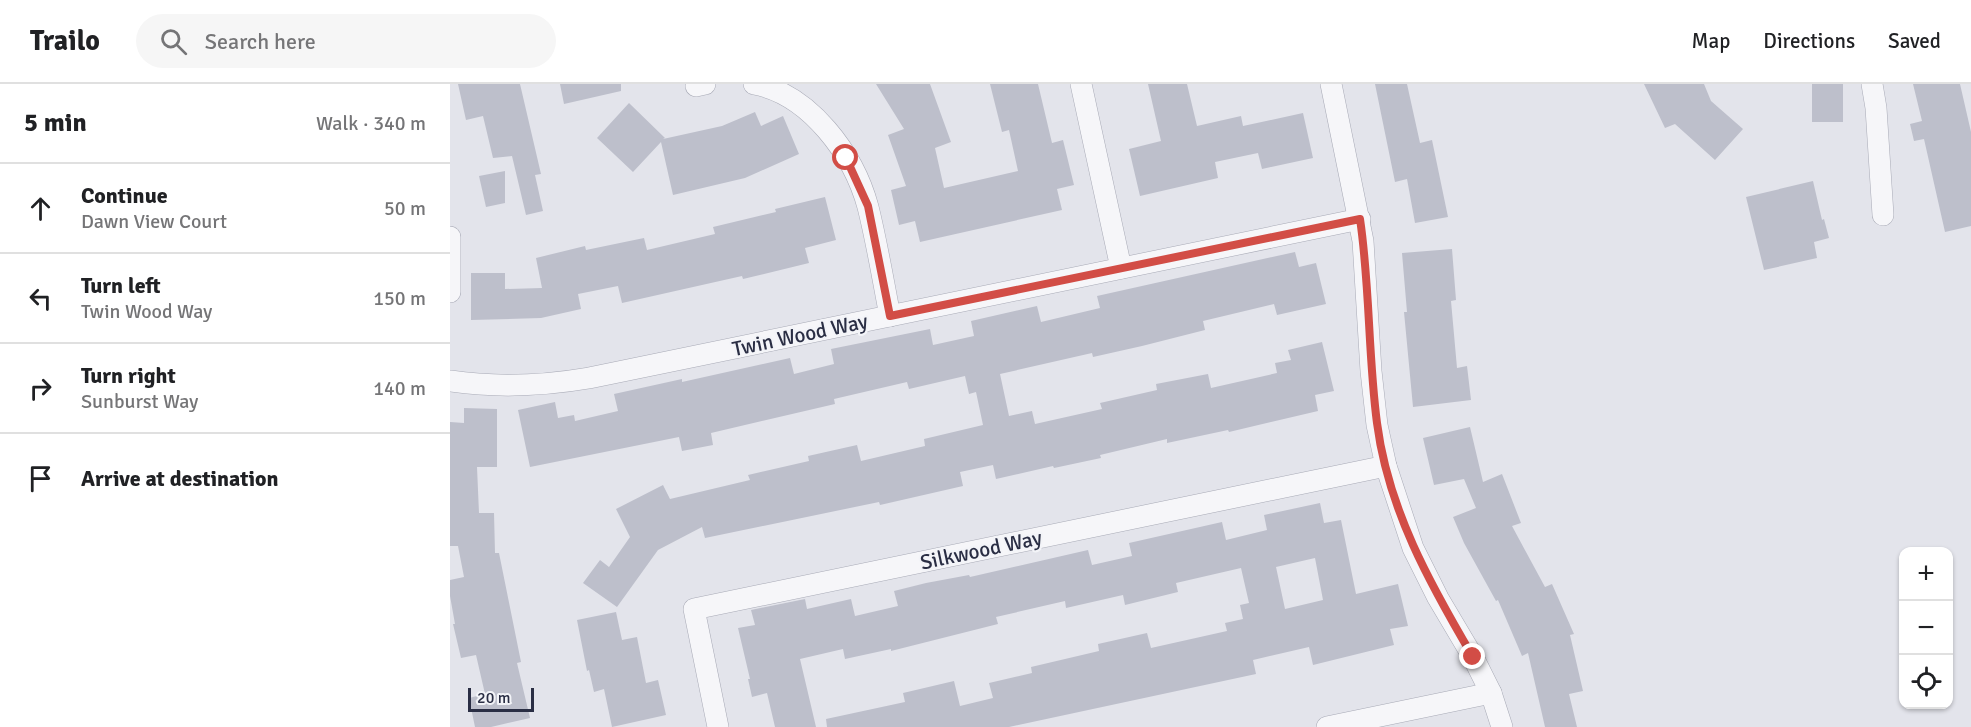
<!DOCTYPE html>
<meta charset="utf-8">
<style>
body{margin:0;font-family:Signika,sans-serif;background:#f6f6f6;color:#202124}
.controls{position:absolute;right:18px;bottom:18px;display:grid;overflow:hidden;border-radius:12px;box-shadow:0 2px 4px #0004}
.controls button{width:54px;height:54px;display:grid;place-items:center;padding:0;border:0;border-bottom:2px solid #e0e0e0;background:#fff;color:#202124;font:30px sans-serif}
.scale{position:absolute;left:18px;bottom:15px;width:66px;box-sizing:border-box;padding-left:6px;border:3px solid #2a2e44;border-top:0;font-size:16px;line-height:21px;white-space:nowrap;color:#2a2e44;-webkit-text-stroke:4px #f3f4f8;paint-order:stroke}
.stop{position:absolute;width:18px;height:18px;margin:-14px;border:4px solid #d24d46;border-radius:50%;background:#fff}
.stop.end{background:#d24d46;border-color:#fff;box-shadow:0 2px 6px #0008}
.list{margin:0;padding:0;list-style:none}
h2{display:flex;justify-content:space-between;align-items:center;height:78px;margin:0;padding:0 24px;font-size:26px}
h2 small{font-size:20px;font-weight:400;color:#757577}
.list li{display:grid;grid-template-columns:39px 1fr auto;gap:18px;align-items:center;box-sizing:border-box;height:90px;padding:0 24px;border-top:2px solid #e0e0e0}
.list b{display:block;font-size:22px;white-space:nowrap}
.list p{margin:0;font-size:20px;white-space:nowrap;color:#757577}
.list em{font-size:20px;font-style:normal;color:#757577}
.icon{flex:none;width:33px;height:33px;fill:none;stroke:currentColor;stroke-width:2;stroke-linecap:round;stroke-linejoin:round}
.map{position:relative;flex:none;width:1521px;height:643px;overflow:hidden}
header{display:flex;align-items:center;gap:36px;box-sizing:border-box;height:84px;padding:0 30px;background:#fff;border-bottom:2px solid #e0e0e0}
header strong{font-size:28px}
nav{display:flex;gap:33px;margin-inline-start:auto;font-size:21px}
.search{width:420px;height:54px;background:#f6f6f6;display:flex;align-items:center;gap:15px;box-sizing:border-box;padding:0 21px;border-radius:33px;color:#757577;font-size:22px}
main{display:flex}
aside{flex:1;background:#fff}
.map>svg:first-child{display:block}
.building{fill:#bdbfcb;fill-rule:evenodd}
.lines{fill:none;stroke-linecap:round;stroke-linejoin:round}
.minor-casing{stroke:#a8aab6;stroke-width:22}
.minor{stroke:#f6f6f9;stroke-width:21}
.route{stroke:#d24d46;stroke-width:8}
.labels{text-anchor:middle;stroke-width:4.5;stroke-linejoin:round;paint-order:stroke}
.street-label{font-size:21px;fill:#2a2e44;stroke:#f3f4f8}
</style>
<header>
<strong>Trailo</strong>
<div class="search"><svg class="icon" aria-label="search" viewBox="0 0 24 24"><circle cx="10" cy="10" r="6"/><path d="M15 15l6 6"/></svg>Search here</div>
<nav><a>Map</a><a>Directions</a><a>Saved</a></nav>
</header>
<main>
<aside>
<h2>5 min<small>Walk · 340 m</small></h2>
<ul class="list">
<li><svg class="icon" aria-label="ahead" viewBox="0 0 24 24"><path d="M12 20V5M6 11l6-6 6 6"/></svg><div><b>Continue</b><p>Dawn View Court</p></div><em>50 m</em></li>
<li><svg class="icon" aria-label="left" viewBox="0 0 24 24"><path d="M17 20v-9H6M10 6l-5 5 5 5"/></svg><div><b>Turn left</b><p>Twin Wood Way</p></div><em>150 m</em></li>
<li><svg class="icon" aria-label="right" viewBox="0 0 24 24"><path d="M7 20v-9h11M14 6l5 5-5 5"/></svg><div><b>Turn right</b><p>Sunburst Way</p></div><em>140 m</em></li>
<li><svg class="icon" aria-label="arrive" viewBox="0 0 24 24"><path d="M6 21V4h12l-3 4 3 4H6"/></svg><div><b>Arrive at destination</b></div></li>
</ul>
</aside>
<div class="map">
<svg width="1521" height="643" viewBox="0 0 1521 643">
<rect width="100%" height="100%" fill="#e3e4eb"/>
<g class="building">
<path d="M 8,0 L 70,0 L 91,90 L 85,91 L 93,127 L 76,131 L 62,72 L 43,74 L 33,32 L 16,36 Z"/>
<path d="M 110,0 L 171,0 L 171,7 L 114,20 Z"/>
<path d="M 426,0 L 480,0 L 501,58 L 485,64 L 494,104 L 568,87 L 559,46 L 552,48 L 540,0 L 588,0 L 602,59 L 613,56 L 624,101 L 607,105 L 612,126 L 470,158 L 465,137 L 449,141 L 441,106 L 456,102 L 438,51 L 454,45 Z"/>
<path d="M 698,0 L 737,0 L 747,42 L 791,32 L 793,42 L 853,29 L 863,74 L 812,85 L 808,69 L 765,78 L 768,94 L 690,112 L 679,65 L 711,57 Z"/>
<path d="M 925,0 L 957,0 L 970,59 L 982,56 L 998,133 L 965,139 L 957,95 L 945,98 Z"/>
<path d="M 1194,0 L 1254,0 L 1261,17 L 1293,45 L 1265,76 L 1225,40 L 1215,44 Z"/>
<rect x="1362" y="0" width="31" height="38"/>
<path d="M 1463,0 L 1510,0 L 1521,48 L 1521,142 L 1495,148 L 1474,55 L 1464,57 L 1460,40 L 1472,37 Z"/>
<path d="M 179,19 L 215,54 L 213,55 L 272,42 L 305,28 L 311,42 L 333,32 L 349,70 L 295,94 L 223,111 L 211,58 L 183,88 L 147,54 Z"/>
<path d="M 55,87 L 55,119 L 36,123 L 29,92 Z"/>
<path d="M 1363,97 L 1372,136 L 1374,135 L 1379,154 L 1364,158 L 1367,174 L 1314,186 L 1296,113 Z"/>
<path d="M 375,113 L 386,156 L 355,164 L 359,179 L 293,195 L 292,192 L 172,219 L 168,202 L 128,210 L 131,225 L 91,234 L 21,236 L 21,189 L 55,189 L 55,205 L 92,204 L 86,174 L 135,162 L 136,166 L 194,154 L 197,166 L 265,150 L 263,143 L 326,128 L 325,125 Z"/>
<path d="M 1002,165 L 1006,216 L 1001,217 L 1007,284 L 1017,282 L 1021,316 L 963,323 L 954,228 L 957,228 L 952,169 Z"/>
<path d="M 845,168 L 849,183 L 866,179 L 876,220 L 827,231 L 824,220 L 753,237 L 755,246 L 692,262 L 643,273 L 642,269 L 550,290 L 559,332 L 582,327 L 585,340 L 652,325 L 650,319 L 707,306 L 706,300 L 758,290 L 761,304 L 827,289 L 825,279 L 841,276 L 838,266 L 872,258 L 884,307 L 865,311 L 868,327 L 779,348 L 778,346 L 717,359 L 717,355 L 650,371 L 651,374 L 604,384 L 603,382 L 546,395 L 543,381 L 510,388 L 513,402 L 430,421 L 429,418 L 255,454 L 252,443 L 208,466 L 167,523 L 133,499 L 150,476 L 159,483 L 180,453 L 166,425 L 213,401 L 220,415 L 300,396 L 298,391 L 359,377 L 358,372 L 407,361 L 411,377 L 475,362 L 474,355 L 533,341 L 526,308 L 519,310 L 515,292 L 459,305 L 457,298 L 384,315 L 385,320 L 261,349 L 263,361 L 232,367 L 229,353 L 80,383 L 68,326 L 105,318 L 108,334 L 124,331 L 125,337 L 168,327 L 164,310 L 232,295 L 232,298 L 340,274 L 344,290 L 384,280 L 381,265 L 480,245 L 483,261 L 524,252 L 521,237 L 587,222 L 591,238 L 650,224 L 647,212 Z"/>
<path d="M 14,324 L 47,325 L 47,383 L 27,383 L 29,429 L 44,429 L 45,469 L 49,469 L 71,578 L 67,579 L 80,634 L 41,643 L 25,643 L 19,614 L 35,610 L 26,571 L 11,574 L 3,540 L 5,540 L 0,512 L 0,496 L 14,493 L 8,462 L 0,462 L 0,338 L 14,339 Z"/>
<path d="M 1020,343 L 1033,398 L 1052,390 L 1071,439 L 1062,442 L 1095,503 L 1102,500 L 1124,550 L 1120,551 L 1133,607 L 1119,610 L 1127,643 L 1095,643 L 1078,569 L 1072,572 L 1048,516 L 1046,517 L 1014,459 L 1003,433 L 1026,424 L 1014,395 L 984,401 L 973,354 Z"/>
<path d="M 870,419 L 874,439 L 891,436 L 906,510 L 948,500 L 958,542 L 940,545 L 944,561 L 863,581 L 859,563 L 803,576 L 806,590 L 559,643 L 377,643 L 376,635 L 455,618 L 453,609 L 504,597 L 510,622 L 543,614 L 539,599 L 582,589 L 581,583 L 649,567 L 648,560 L 697,549 L 701,564 L 777,547 L 775,539 L 793,535 L 790,521 L 799,519 L 791,484 L 726,499 L 728,508 L 675,521 L 673,511 L 616,524 L 615,517 L 546,533 L 548,540 L 441,567 L 441,565 L 395,575 L 393,565 L 350,575 L 366,643 L 325,643 L 317,609 L 302,613 L 298,595 L 300,595 L 288,544 L 305,541 L 301,526 L 355,515 L 357,525 L 401,515 L 405,532 L 448,522 L 444,507 L 476,499 L 519,491 L 520,493 L 638,466 L 642,481 L 682,472 L 679,459 L 772,438 L 776,456 L 817,446 L 814,431 ZM 865,474 L 873,516 L 835,525 L 826,483 Z"/>
<path d="M 166,528 L 172,556 L 187,553 L 196,599 L 208,596 L 216,631 L 162,643 L 154,605 L 144,608 L 139,586 L 137,587 L 127,536 Z"/>
</g>
<g class="lines">
<g class="minor-casing">
<g id="minor">
<path d="M 304,0 C 360,10 404,71 418,123 C 427,159 433,196 440,232"/>
<path d="M 631,0 L 671,184"/>
<path d="M 881,0 L 913,157 L 921,287 L 927,341 L 936,382 L 963,464 L 988,514 L 1023,573 L 1041,609 L 1052,643"/>
<path d="M 1422,0 L 1426,24 L 1433,131"/>
<path d="M 246,2 L 255,0"/>
<path d="M 0,153 L 0,208"/>
<path d="M 0,297 C 47,304 92,302 139,294 L 910,135"/>
<path d="M 268,643 L 244,525 L 936,382"/>
<path d="M 877,643 L 1041,609"/>
</g>
</g>
<use href="#minor" class="minor"/>
</g>
<g class="lines">
<path class="route" d="M 396,74 L 418,122 L 440,232 L 910,135 C 920,202 918,271 927,339 C 938,425 980,500 1023,573"/>
</g>
<g class="labels">
<g class="street-label">
<text transform="translate(350 251) rotate(-12)" y="7">Twin Wood Way</text>
<text transform="translate(531 466) rotate(-12)" y="7">Silkwood Way</text>
</g>
</g>
</svg>
<div class="controls">
<button>+</button>
<button>−</button>
<button><svg class="icon" aria-label="locate" viewBox="0 0 24 24"><circle cx="12" cy="12" r="6"/><path d="M12 2v4M12 18v4M2 12h4M18 12h4"/></svg></button>
</div>
<div class="scale">20 m</div>
<div class="stop" style="left:396px;top:74px"></div>
<div class="stop end" style="left:1023px;top:573px"></div>
</div>
</main>
